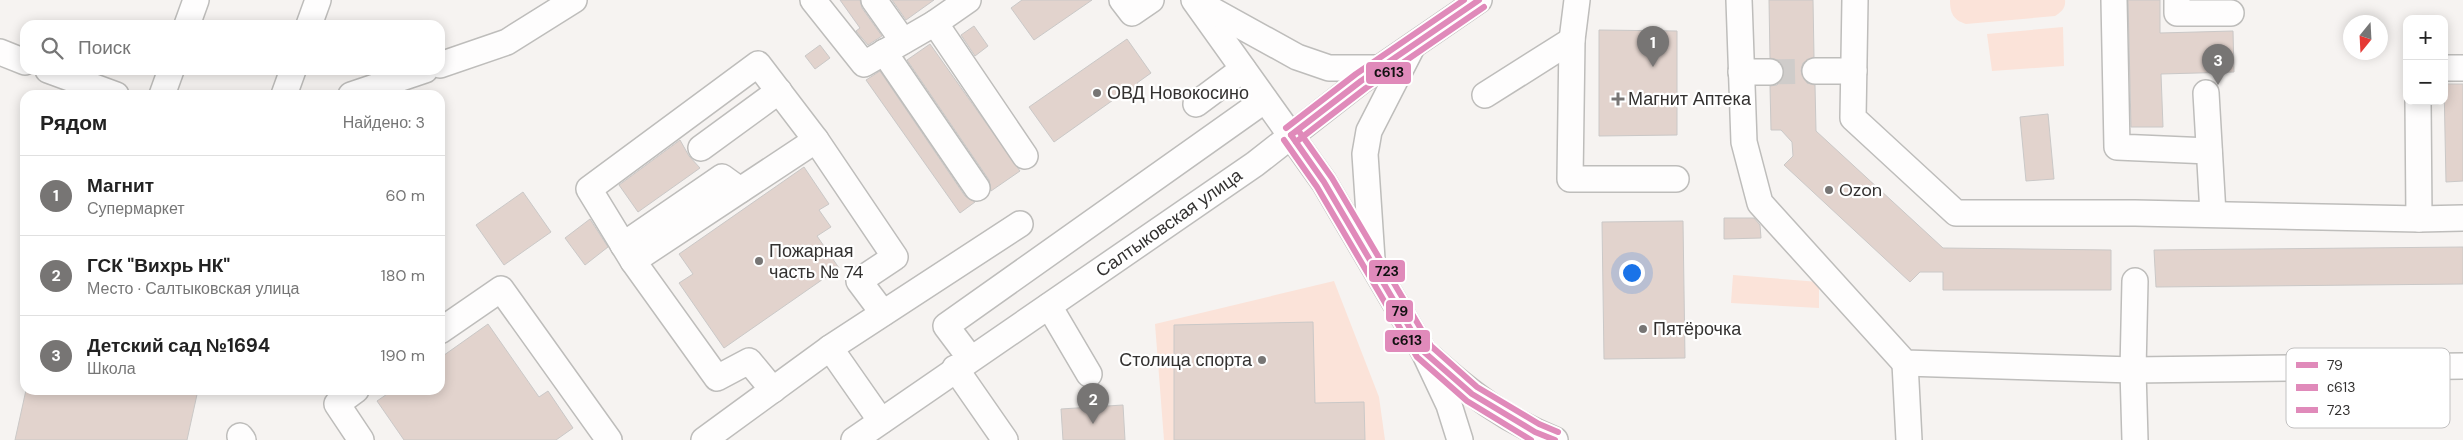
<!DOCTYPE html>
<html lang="ru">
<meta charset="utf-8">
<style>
body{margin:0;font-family:"DM Sans",sans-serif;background:#f2f2f2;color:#222}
.controls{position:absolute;right:15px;top:15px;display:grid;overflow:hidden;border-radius:10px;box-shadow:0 2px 12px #0003}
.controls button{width:45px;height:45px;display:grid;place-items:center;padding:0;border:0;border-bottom:1px solid #e0e0e0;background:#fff;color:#222;font:25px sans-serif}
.compass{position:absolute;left:2343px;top:15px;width:45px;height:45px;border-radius:50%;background:#fff;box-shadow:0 2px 12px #0003;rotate:198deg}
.you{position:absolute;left:1631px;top:272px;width:18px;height:18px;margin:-12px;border:4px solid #fff;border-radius:50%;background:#1a73e8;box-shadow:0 0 0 8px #1a73e833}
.badge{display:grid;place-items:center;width:32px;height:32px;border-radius:50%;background:#777574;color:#fff;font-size:16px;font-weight:700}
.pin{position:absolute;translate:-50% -41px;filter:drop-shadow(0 1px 2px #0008)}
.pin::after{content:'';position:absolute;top:26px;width:18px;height:15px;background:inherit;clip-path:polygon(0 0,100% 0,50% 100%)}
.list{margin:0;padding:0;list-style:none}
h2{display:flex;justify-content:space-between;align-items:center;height:65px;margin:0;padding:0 20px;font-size:21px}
h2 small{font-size:16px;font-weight:400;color:#767676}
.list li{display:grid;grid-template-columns:32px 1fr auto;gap:15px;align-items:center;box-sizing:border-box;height:80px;padding:0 20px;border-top:1px solid #e0e0e0}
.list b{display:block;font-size:19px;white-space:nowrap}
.list p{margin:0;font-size:16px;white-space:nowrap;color:#767676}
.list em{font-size:16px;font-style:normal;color:#767676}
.icon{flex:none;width:28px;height:28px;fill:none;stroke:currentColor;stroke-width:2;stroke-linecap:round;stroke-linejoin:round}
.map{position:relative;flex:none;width:2463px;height:440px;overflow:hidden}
.search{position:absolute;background:#fff;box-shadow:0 2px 12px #0003;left:20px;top:20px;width:425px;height:55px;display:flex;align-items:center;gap:12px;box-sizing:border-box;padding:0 18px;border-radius:15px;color:#767676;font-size:19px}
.panel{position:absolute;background:#fff;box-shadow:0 2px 12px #0003;left:20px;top:90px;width:425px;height:305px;border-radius:15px}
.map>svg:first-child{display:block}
.green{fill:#fbe3d9}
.building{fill:#e2d3cd;stroke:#cac8c7}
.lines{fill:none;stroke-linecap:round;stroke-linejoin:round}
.minor-tunnel{stroke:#cfccca;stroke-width:25;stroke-dasharray:25 12;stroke-linecap:butt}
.minor-casing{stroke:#bebdbb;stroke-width:28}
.minor{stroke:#fefdfd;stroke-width:25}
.bus-1-casing{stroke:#fff;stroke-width:10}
.bus-2-casing{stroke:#fff;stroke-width:10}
.bus-3-casing{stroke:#fff;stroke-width:10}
.bus-1{stroke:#e08aba;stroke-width:6}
.bus-2{stroke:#e08aba;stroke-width:6}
.bus-3{stroke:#e08aba;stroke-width:6}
.poi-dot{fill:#777574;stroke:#fff;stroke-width:2}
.labels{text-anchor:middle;stroke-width:4.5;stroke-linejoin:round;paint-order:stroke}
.poi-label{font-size:18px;fill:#333130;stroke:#fff;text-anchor:start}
.street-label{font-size:18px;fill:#333130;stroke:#fff}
.key{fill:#fff;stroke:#c2c1c1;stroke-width:1}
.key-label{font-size:14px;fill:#333130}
.line-badge{stroke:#fff;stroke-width:2}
.pale-badge-label{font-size:14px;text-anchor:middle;font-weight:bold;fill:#111}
</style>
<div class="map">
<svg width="2463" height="440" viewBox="0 0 2463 440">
<rect width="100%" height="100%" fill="#f6f3f1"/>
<g class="green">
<path d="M 1950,0 L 2065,0 C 2066,8 2061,12 2055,16 L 1966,24 C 1953,20 1950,13 1950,0 Z"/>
<path d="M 2063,27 L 2064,66 L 1992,71 L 1987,34 Z"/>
<path d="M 1733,275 L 1819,282 L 1819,308 L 1731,303 Z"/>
<path d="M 1334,281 L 1379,397 L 1385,440 L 1164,440 L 1155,324 Z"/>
</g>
<g class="building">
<path d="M 840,0 L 860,0 L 862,8 L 882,36 L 868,45 L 856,31 L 860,28 Z"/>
<path d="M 892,0 L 934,0 L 906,20 Z"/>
<path d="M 1022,0 L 1092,0 L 1034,40 L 1011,8 Z"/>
<path d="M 1769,0 L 1813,0 L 1814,57 L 1803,63 L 1801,71 L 1807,83 L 1815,85 L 1816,131 L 1943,248 L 2111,250 L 2111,290 L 1943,290 L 1943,272 L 1920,272 L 1910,282 L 1784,165 L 1793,156 L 1792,142 L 1781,130 L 1771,130 L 1770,86 L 1777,85 L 1782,80 L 1784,72 L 1778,60 L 1770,58 Z"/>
<path d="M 2128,0 L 2160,0 L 2160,33 L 2233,31 L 2234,72 L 2161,74 L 2163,127 L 2131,127 Z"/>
<path d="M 974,26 L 988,46 L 975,56 L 961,35 Z"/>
<path d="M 1599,30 L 1677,31 L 1677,135 L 1599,136 Z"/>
<path d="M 1127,39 L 1151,73 L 1137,83 L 1142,90 L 1128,100 L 1123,93 L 1054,142 L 1029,107 Z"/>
<path d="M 930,44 L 1020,171 L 991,191 L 989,180 L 907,60 Z"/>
<path d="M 820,45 L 830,58 L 815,69 L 805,56 Z"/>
<path d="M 880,71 L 965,196 L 975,202 L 960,213 L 866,80 Z"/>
<path d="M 2444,84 L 2463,84 L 2463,181 L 2446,182 Z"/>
<path d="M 2048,114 L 2054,179 L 2026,181 L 2020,117 Z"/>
<path d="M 680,140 L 689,156 L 700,168 L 638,212 L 619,185 Z"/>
<path d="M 804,167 L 829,204 L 819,210 L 831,227 L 817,236 L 839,268 L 724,348 L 679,283 L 693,274 L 679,254 Z"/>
<path d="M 523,192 L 551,232 L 504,265 L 476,225 Z"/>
<path d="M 1724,218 L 1754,218 L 1760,225 L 1761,238 L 1724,239 Z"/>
<path d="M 590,219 L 608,247 L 585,265 L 565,238 Z"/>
<path d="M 1683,221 L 1685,358 L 1604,359 L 1602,222 Z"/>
<path d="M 2463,247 L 2463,284 L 2156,287 L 2154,250 Z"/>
<path d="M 1313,322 L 1315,403 L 1364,402 L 1365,440 L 1174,440 L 1174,325 Z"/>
<path d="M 488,324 L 539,397 L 548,391 L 573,428 L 556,440 L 404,440 L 377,401 L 393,390 L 440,390 L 440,358 Z"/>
<path d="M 26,390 L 198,390 L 187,440 L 15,440 Z"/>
<path d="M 1123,405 L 1125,440 L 1063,440 L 1061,409 Z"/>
</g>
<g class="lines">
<path class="minor-tunnel" d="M 1770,72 L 1815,71"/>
<g class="minor-casing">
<g id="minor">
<path d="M 813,0 L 864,64 L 935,23"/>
<path d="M 874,0 L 903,41"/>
<path d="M 968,0 L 935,23 L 1025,156"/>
<path d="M 1122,0 L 1132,13 L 1151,0"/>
<path d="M 1194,0 L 1324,182 L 1424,352 L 1449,405 L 1460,440"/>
<path d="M 1577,0 L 1572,40 L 1570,179 L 1676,179"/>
<path d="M 1739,0 L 1744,142 L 1760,203 L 1905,363 L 2133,370 L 2463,366"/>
<path d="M 1855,0 L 1853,118 L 1956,213 L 2135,213 L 2419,219 L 2463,218"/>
<path d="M 2114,0 L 2117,147 L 2209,151"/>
<path d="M 2177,0 L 2177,13 L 2231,13"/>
<path d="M 1201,4 L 1297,57 L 1329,68 L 1379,68"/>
<path d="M 187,25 L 196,0"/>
<path d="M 309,25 L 318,0"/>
<path d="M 0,52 L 25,62"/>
<path d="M 884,52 L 977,188"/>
<path d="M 440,65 L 507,42 L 574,0"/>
<path d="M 2444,68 L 2463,68"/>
<path d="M 48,70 L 116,95"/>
<path d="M 1815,71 L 1854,71"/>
<path d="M 1741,72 L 1770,72"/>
<path d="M 2206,93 L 2213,214"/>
<path d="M 162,95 L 171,70"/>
<path d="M 284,95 L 293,70"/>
<path d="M 351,95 L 425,70"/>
<path d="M 1485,95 L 1572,40"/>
<path d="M 2418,101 L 2419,219"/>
<path d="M 1196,104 L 1243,69"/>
<path d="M 701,148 L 779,91"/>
<path d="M 623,245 L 722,177 L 740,190"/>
<path d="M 1372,259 L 1365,154 L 1369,131 L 1412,47"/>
<path d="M 633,261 L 589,189 L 758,64 L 816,140"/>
<path d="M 2135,281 L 2133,370 L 2135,440"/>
<path d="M 1049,306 L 1089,374"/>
<path d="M 440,331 L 501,289 L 609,440"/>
<path d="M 830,348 L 881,421"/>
<path d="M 970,358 L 946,326 L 1265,100"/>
<path d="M 1431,358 C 1471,394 1504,419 1555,440"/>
<path d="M 1905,363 L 1909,440"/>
<path d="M 955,368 L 1005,440"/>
<path d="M 356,390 L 337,404 L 361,440"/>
<path d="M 773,390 L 749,361 L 717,378 L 633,261 L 816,140 L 895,257 L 859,281 L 883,313"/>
<path d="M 240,436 L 243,440"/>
<path d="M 704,440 L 830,348 L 1020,224"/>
<path d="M 854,440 L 1255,164 L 1361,81 L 1479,0"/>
</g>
</g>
<use href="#minor" class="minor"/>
<g class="bus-1-casing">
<g id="bus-1">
<path d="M 1291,135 L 1324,182 L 1424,352 L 1472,394 L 1535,432 L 1555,440"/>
<path d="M 1291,135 L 1361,81 L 1479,0"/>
</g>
</g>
<g class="bus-2-casing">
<g id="bus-2">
<path d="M 1284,140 L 1317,187 L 1417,357 L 1467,401 L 1531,440"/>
<path d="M 1296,142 L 1366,88 L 1484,7"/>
</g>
</g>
<g class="bus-3-casing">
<g id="bus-3">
<path d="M 1286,128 L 1356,74 L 1464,0"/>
<path d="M 1298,130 L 1332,178 L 1431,346 L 1477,387 L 1539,424 L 1558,432"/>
</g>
</g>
<use href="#bus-1" class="bus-1"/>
<use href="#bus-2" class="bus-2"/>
<use href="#bus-3" class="bus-3"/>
</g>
<g class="poi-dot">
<circle cx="1097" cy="93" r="5"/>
<path d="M1615.5 91.5h5v5h5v5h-5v5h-5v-5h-5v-5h5z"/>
<circle cx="1829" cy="190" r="5"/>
<circle cx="759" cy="261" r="5"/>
<circle cx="1643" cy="329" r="5"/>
<circle cx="1262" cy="360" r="5"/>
</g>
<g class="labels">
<g class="poi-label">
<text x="1107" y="99">ОВД Новокосино</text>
<text x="1628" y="105">Магнит Аптека</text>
<text x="1839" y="196">Ozon</text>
<text x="769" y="257">Пожарная<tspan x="769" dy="21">часть № 74</tspan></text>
<text x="1653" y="335">Пятёрочка</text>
<text x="1252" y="366" text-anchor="end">Столица спорта</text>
</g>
<g class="street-label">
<text transform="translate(1169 223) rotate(-35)" y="6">Салтыковская улица</text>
</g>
</g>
<rect x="2286" y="348" width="164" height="80" rx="8" class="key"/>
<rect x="2296" y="362" width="22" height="6" fill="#e08aba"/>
<rect x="2296" y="384" width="22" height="7" fill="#e08aba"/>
<rect x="2296" y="407" width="22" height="6" fill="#e08aba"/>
<g class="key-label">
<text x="2327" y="370">79</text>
<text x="2327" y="392">с613</text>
<text x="2327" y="415">723</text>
</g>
<g class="line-badge">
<rect x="1365" y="61" width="47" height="24" rx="5" fill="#e08aba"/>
<rect x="1368" y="259" width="38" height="24" rx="5" fill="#e08aba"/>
<rect x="1385" y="299" width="29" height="24" rx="5" fill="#e08aba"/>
<rect x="1384" y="329" width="47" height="24" rx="5" fill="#e08aba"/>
</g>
<g class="pale-badge-label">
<text x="1389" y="77">с613</text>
<text x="1387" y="276">723</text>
<text x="1400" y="316">79</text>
<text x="1407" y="345">с613</text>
</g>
</svg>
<div class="controls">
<button>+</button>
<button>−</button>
</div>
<svg class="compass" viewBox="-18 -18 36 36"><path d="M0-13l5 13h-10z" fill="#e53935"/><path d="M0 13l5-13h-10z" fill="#767676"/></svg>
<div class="you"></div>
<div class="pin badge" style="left:1653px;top:67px">1</div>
<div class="pin badge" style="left:1093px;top:424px">2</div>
<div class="pin badge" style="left:2218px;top:85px">3</div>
<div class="search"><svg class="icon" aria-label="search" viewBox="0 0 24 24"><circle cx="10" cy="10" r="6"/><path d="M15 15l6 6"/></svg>Поиск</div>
<section class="panel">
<h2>Рядом<small>Найдено: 3</small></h2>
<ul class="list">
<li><span class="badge">1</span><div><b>Магнит</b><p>Супермаркет</p></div><em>60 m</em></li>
<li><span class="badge">2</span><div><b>ГСК &quot;Вихрь НК&quot;</b><p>Место · Салтыковская улица</p></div><em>180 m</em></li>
<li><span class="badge">3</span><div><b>Детский сад №1694</b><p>Школа</p></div><em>190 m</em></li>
</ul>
</section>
</div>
